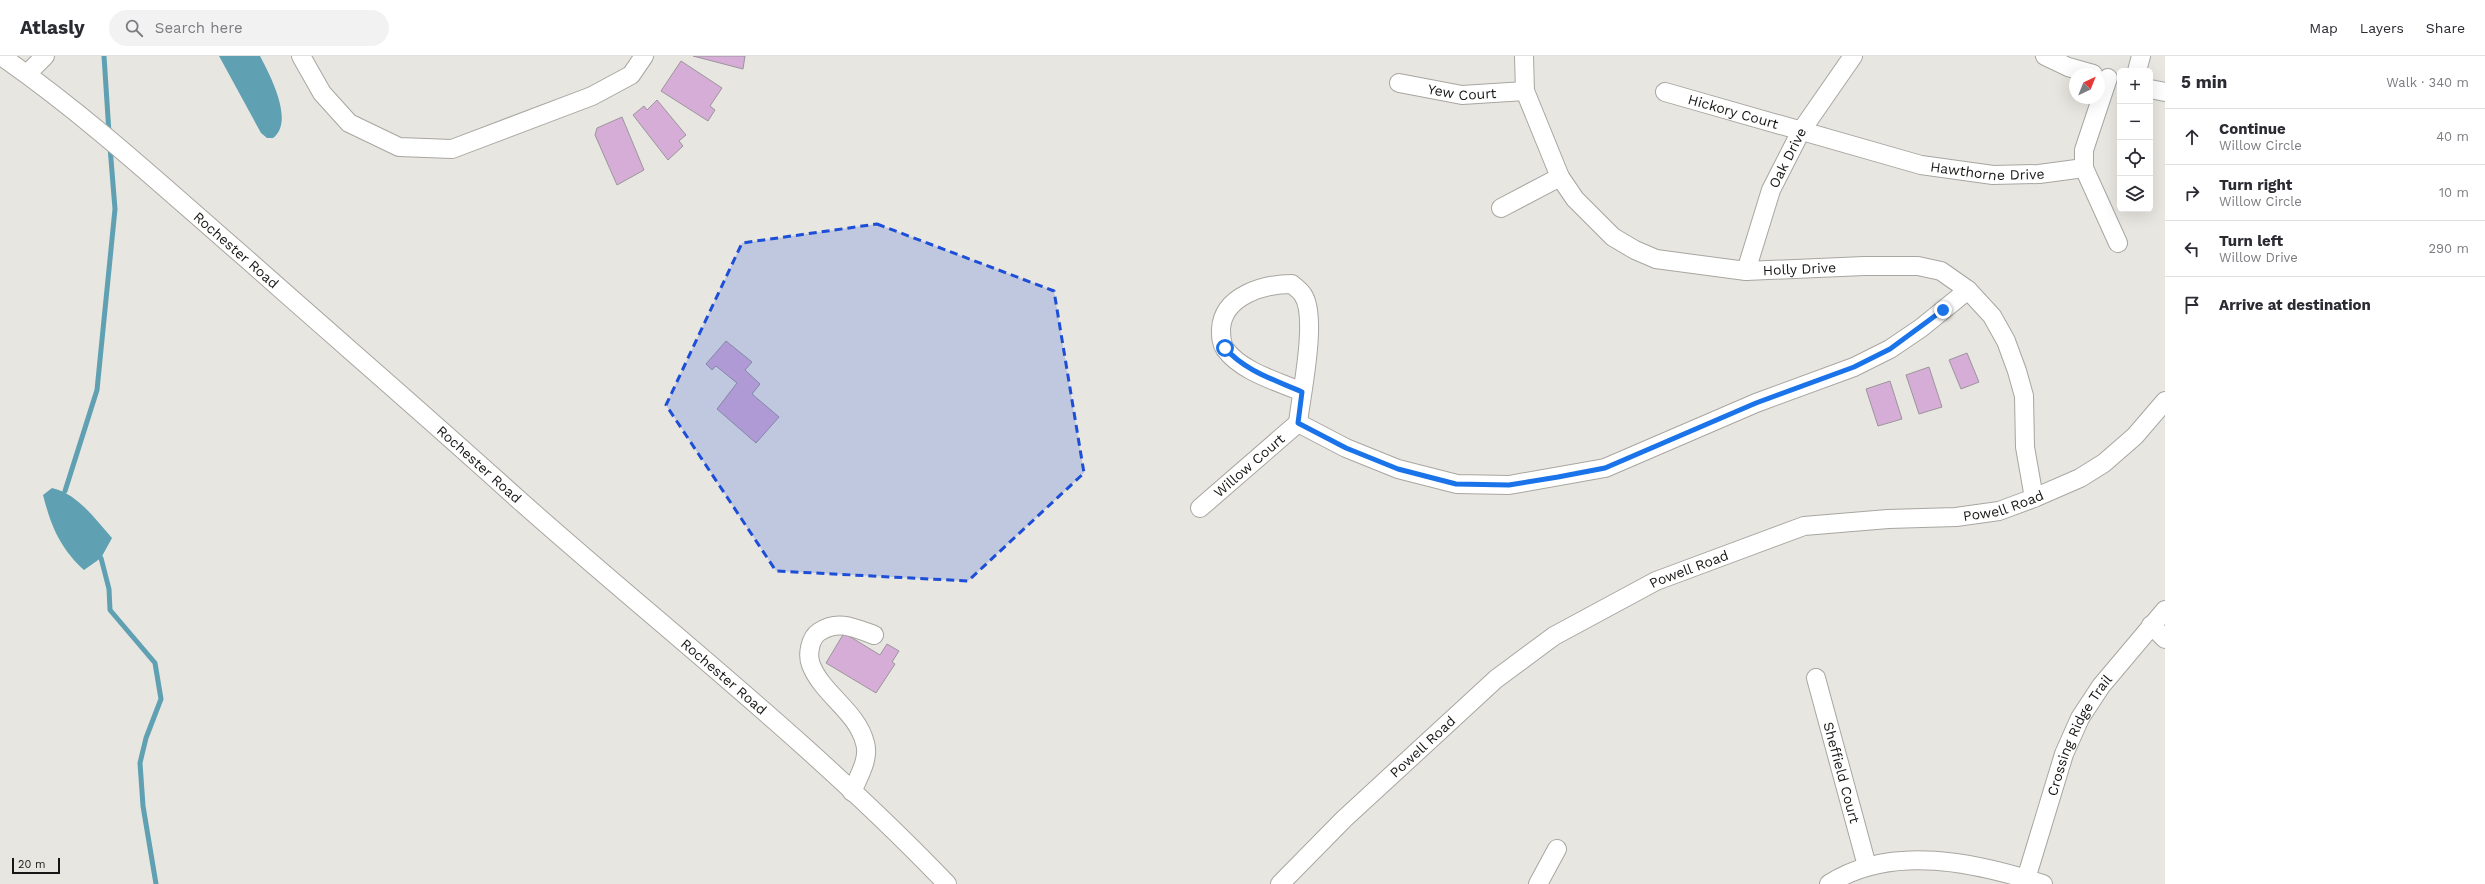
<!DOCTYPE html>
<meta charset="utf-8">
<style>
body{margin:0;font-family:"Work Sans",sans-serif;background:#f2f2f3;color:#2b2b33}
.controls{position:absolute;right:12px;top:12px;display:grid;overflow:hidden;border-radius:6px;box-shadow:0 4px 16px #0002}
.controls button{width:36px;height:36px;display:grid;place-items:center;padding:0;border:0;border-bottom:1px solid #e1e1e2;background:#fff;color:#2b2b33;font:20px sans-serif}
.compass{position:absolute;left:2069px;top:12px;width:36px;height:36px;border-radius:50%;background:#fff;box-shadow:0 4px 16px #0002;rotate:43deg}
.scale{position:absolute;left:12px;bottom:10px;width:48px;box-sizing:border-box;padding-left:4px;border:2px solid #161614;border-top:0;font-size:11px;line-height:14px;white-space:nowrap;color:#161614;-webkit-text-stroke:3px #e8e6e0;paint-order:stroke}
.stop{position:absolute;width:12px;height:12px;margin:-9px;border:3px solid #1a73e8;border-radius:50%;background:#fff}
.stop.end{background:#1a73e8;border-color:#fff;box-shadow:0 1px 4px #0008}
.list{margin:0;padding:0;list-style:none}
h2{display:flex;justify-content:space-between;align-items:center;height:52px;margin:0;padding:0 16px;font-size:17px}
h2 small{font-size:13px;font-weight:400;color:#7c7c81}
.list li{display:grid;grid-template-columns:26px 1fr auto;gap:12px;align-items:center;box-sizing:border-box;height:56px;padding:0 16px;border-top:1px solid #e1e1e2}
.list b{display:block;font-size:15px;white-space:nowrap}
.list p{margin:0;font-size:13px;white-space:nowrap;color:#7c7c81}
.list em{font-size:13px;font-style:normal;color:#7c7c81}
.icon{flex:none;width:22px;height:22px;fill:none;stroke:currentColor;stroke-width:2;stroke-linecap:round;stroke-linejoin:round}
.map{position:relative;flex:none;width:2165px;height:828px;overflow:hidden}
header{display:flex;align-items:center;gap:24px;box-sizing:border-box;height:56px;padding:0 20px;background:#fff;border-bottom:1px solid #e1e1e2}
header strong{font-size:19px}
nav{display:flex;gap:22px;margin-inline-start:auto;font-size:14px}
.search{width:280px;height:36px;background:#f2f2f3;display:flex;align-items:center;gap:10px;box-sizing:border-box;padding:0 14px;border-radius:22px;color:#7c7c81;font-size:15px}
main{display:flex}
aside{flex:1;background:#fff}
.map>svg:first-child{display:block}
.water{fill:#5fa1b2}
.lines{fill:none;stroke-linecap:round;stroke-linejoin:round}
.stream{stroke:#5fa1b2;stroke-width:5}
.building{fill:#d5add6;stroke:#9b969b}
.minor-casing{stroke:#a8a6a1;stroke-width:20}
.minor{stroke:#fff;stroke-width:18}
.route{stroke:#1a73e8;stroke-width:5}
.marked{fill:#1d4ed8;fill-opacity:0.2;stroke:#1d4ed8;stroke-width:3;stroke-dasharray:8 5;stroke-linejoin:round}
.labels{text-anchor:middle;stroke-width:3;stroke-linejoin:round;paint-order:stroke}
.street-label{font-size:14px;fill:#161614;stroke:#e8e6e0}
</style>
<header>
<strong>Atlasly</strong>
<div class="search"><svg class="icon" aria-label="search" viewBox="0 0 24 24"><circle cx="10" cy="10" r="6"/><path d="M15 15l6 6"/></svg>Search here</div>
<nav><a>Map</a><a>Layers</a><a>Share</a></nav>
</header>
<main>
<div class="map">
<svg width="2165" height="828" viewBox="0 0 2165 828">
<rect width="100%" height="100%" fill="#e8e6e0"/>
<g class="water">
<path d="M 219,0 L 260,0 C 270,19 295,66 273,82 L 267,82 L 261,77 Z"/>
<path d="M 52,432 C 78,438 95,463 112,482 L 101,502 L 84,514 C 60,492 51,470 43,439 Z"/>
</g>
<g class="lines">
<g class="stream">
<path d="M 104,0 L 109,77"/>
<path d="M 65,435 L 97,334 L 115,153 L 110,91"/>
<path d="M 101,502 L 109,533 L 110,554 L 155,607 L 161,643 L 146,682 L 140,707 L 143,750 L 156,828"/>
</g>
</g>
<g class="building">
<path d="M 693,0 L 745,0 L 743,13 Z"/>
<path d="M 681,5 L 722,32 L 710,50 L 715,54 L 708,65 L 661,35 Z"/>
<path d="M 657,44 L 686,79 L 679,85 L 683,90 L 668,104 L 633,59 L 644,50 L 647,54 Z"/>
<path d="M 622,61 L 644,114 L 617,129 L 595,79 L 597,72 Z"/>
<path d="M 726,285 L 752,306 L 745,314 L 760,328 L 752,338 L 779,361 L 756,387 L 717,353 L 737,327 L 716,310 L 712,314 L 706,308 Z"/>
<path d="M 1967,297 L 1979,326 L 1961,333 L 1949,304 Z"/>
<path d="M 1929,311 L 1942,351 L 1919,358 L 1906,319 Z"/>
<path d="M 1890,325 L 1902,363 L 1878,370 L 1866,333 Z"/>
<path d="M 844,577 L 880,599 L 887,588 L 899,595 L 892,606 L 895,608 L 876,637 L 826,607 Z"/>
</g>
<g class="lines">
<g class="minor-casing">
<g id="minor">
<path id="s1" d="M 1,0 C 89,61 168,135 249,205 C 339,285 430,363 519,444 C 662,571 814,689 947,828"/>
<path d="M 301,0 L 322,37 L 349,67 L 399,91 L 452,93 L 592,40 L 631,19 L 644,0"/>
<path id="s2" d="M 1524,0 L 1525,35 L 1560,121 L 1575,143 L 1613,181 L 1635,194 L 1656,203 L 1746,215 L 1864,210 L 1918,210 L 1941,215 L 1968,234 L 1992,260 L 2006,285 L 2017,315 L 2024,340 L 2025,391 L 2034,442"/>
<path d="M 2045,0 L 2068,11 L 2093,18"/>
<path d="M 2137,15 L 2141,0"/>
<path d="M 27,18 L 45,0"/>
<path d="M 2108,22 L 2084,94 L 2084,112 L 2118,187"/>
<path id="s3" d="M 1399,27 L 1462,39 L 1525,35"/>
<path d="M 2150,33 L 2165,36"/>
<path id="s4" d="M 1665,36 L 1921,109 L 1993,119 L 2039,118 L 2084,112"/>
<path d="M 1501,152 L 1560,121"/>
<path id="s5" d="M 1746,215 L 1771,134 L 1801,75 L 1853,0"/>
<path d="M 1298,367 L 1346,392 L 1398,413 L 1457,428 L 1509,429 L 1605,412 L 1756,347 L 1854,311 L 1890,293 L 1921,272 L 1968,234"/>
<path d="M 1298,367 C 1301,339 1318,261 1303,239 C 1301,235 1295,231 1292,228 C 1265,228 1223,239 1221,273 C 1221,280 1221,287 1225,293 C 1242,316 1277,325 1302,336"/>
<path id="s6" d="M 1200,452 L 1298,367"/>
<path d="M 2151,569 L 2165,583"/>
<path id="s7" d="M 1816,622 L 1867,810"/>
<path d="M 852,736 C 858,721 870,703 865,687 C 857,655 823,639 811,609 C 807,599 810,582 819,576 C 838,563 855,572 874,579"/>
<path id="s8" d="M 2026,823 L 2064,698 L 2080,662 L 2101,630 L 2165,554"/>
<path id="s9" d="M 1280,828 L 1344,763 L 1496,623 L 1554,580 L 1656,525 L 1804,470 L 1888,463 L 1956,461 L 1999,455 L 2034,442 L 2080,422 L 2104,407 L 2135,380 L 2165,345"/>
<path d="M 1538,828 L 1557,793"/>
<path d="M 1829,828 C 1892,787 1977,807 2043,828"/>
</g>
</g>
<use href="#minor" class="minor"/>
</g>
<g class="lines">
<path class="route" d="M 1225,292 C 1245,315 1275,324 1302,336 L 1298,367 L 1346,392 L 1398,413 L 1456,428 L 1509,429 L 1558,421 L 1605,412 L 1756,347 L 1854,311 L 1890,293 L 1943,254"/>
</g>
<path class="marked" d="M 877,168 L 1054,235 L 1084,417 L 968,525 L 776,515 L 666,349 L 742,187 Z"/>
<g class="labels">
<g class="street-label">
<text dy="5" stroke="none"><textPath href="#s3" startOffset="64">Yew Court</textPath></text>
<text dy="5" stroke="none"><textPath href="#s4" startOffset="71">Hickory Court</textPath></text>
<text dy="5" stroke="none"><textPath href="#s5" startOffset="121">Oak Drive</textPath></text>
<text dy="5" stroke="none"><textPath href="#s4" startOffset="333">Hawthorne Drive</textPath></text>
<text dy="5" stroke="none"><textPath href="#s1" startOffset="305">Rochester Road</textPath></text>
<text dy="5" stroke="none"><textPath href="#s2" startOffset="401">Holly Drive</textPath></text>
<text dy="5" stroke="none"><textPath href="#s1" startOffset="629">Rochester Road</textPath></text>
<text dy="5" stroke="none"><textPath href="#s6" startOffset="65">Willow Court</textPath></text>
<text dy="5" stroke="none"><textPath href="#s9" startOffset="845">Powell Road</textPath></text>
<text dy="5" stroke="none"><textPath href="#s9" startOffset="521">Powell Road</textPath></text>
<text dy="5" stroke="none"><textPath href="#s1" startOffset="953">Rochester Road</textPath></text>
<text dy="5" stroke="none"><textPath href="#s8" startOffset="154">Crossing Ridge Trail</textPath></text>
<text dy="5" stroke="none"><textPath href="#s9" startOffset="198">Powell Road</textPath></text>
<text dy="5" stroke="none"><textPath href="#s7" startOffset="98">Sheffield Court</textPath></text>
</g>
</g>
</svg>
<div class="controls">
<button>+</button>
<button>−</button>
<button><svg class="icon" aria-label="locate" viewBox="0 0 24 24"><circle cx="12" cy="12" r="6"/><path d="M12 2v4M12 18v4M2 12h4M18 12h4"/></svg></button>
<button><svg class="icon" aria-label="layers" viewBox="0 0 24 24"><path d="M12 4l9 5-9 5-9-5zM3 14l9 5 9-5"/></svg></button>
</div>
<svg class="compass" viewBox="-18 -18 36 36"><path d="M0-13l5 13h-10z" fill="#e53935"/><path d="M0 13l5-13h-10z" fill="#7c7c81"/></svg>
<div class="scale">20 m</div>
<div class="stop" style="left:1225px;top:292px"></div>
<div class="stop end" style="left:1943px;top:254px"></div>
</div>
<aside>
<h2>5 min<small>Walk · 340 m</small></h2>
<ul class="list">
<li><svg class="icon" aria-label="ahead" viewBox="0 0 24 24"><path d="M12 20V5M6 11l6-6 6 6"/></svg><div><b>Continue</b><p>Willow Circle</p></div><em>40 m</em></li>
<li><svg class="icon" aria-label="right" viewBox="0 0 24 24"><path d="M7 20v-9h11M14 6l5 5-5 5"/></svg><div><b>Turn right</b><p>Willow Circle</p></div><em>10 m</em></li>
<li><svg class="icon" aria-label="left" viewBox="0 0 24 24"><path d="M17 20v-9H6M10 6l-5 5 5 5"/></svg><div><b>Turn left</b><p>Willow Drive</p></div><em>290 m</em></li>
<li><svg class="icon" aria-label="arrive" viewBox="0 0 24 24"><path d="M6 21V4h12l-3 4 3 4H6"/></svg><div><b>Arrive at destination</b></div></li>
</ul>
</aside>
</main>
